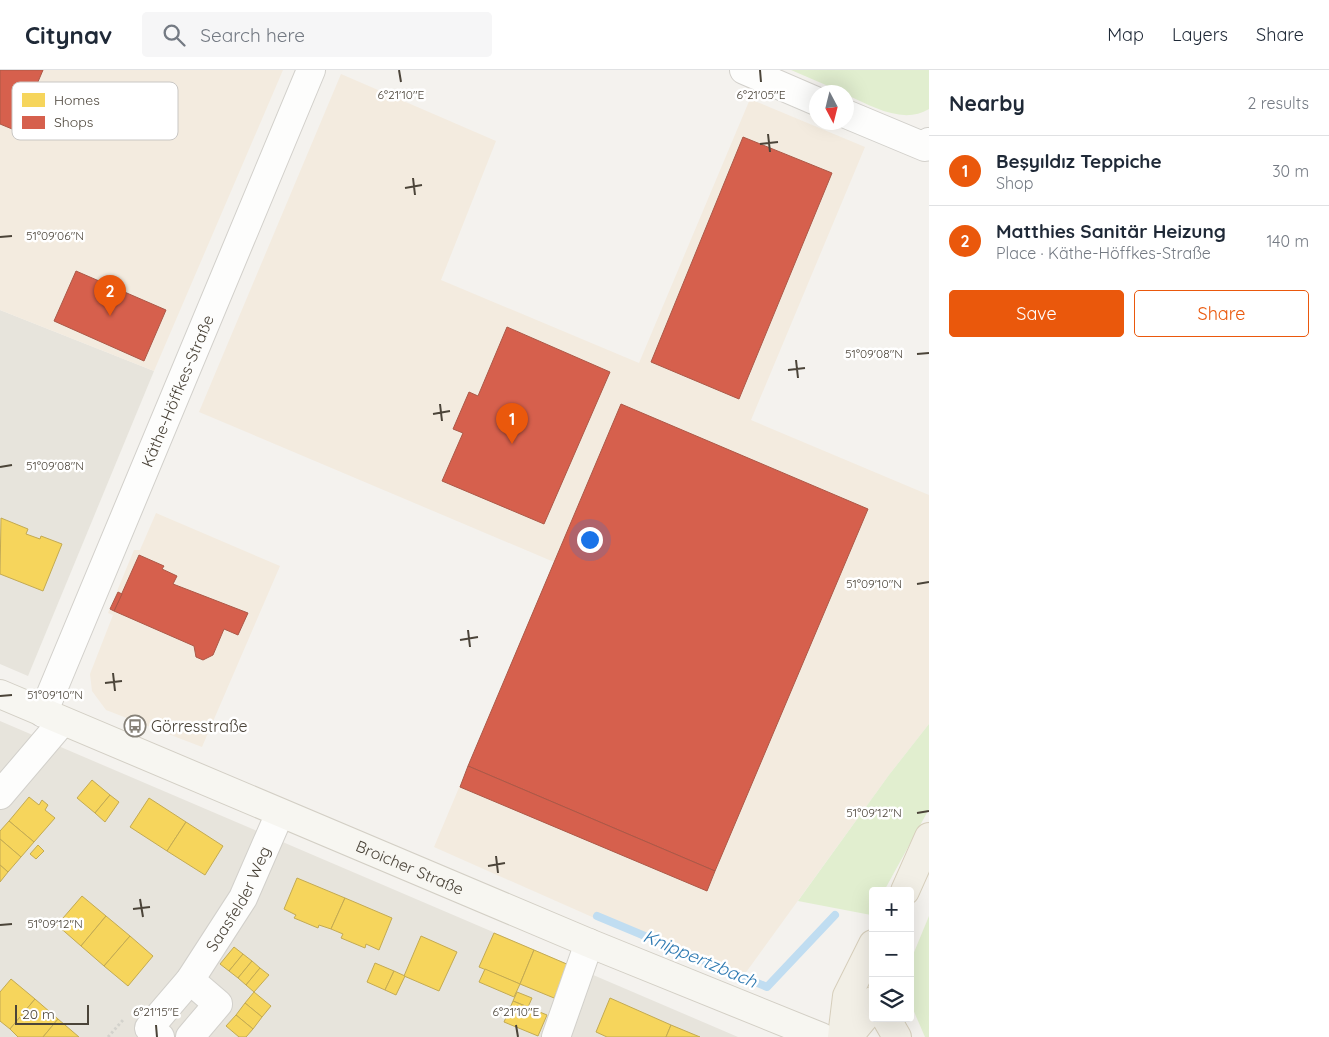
<!DOCTYPE html>
<meta charset="utf-8">
<style>
body{margin:0;font-family:Quicksand,sans-serif;background:#f6f6f7;color:#1f2937}
.controls{position:absolute;right:15px;bottom:15px;display:grid;overflow:hidden;border-radius:5px;box-shadow:0 5px 20px #0002}
.controls button{width:45px;height:45px;display:grid;place-items:center;padding:0;border:0;border-bottom:1px solid #e0e1e3;background:#fff;color:#1f2937;font:25px sans-serif}
.compass{position:absolute;left:809px;top:15px;width:45px;height:45px;border-radius:50%;background:#fff;box-shadow:0 5px 20px #0002;rotate:173deg}
.scale{position:absolute;left:15px;bottom:12px;width:74px;box-sizing:border-box;padding-left:5px;border:2px solid #4b4439;border-top:0;font-size:14px;line-height:18px;white-space:nowrap;color:#4b4439;-webkit-text-stroke:4px #fff;paint-order:stroke}
.you{position:absolute;left:589px;top:469px;width:18px;height:18px;margin:-12px;border:4px solid #fff;border-radius:50%;background:#1a73e8;box-shadow:0 0 0 8px #1a73e833}
.badge{display:grid;place-items:center;width:32px;height:32px;border-radius:50%;background:#ea580c;color:#fff;font-size:16px;font-weight:700}
.pin{position:absolute;translate:-50% -41px;filter:drop-shadow(0 1px 2px #0008)}
.pin::after{content:'';position:absolute;top:26px;width:18px;height:15px;background:inherit;clip-path:polygon(0 0,100% 0,50% 100%)}
.list{margin:0;padding:0;list-style:none}
h2{display:flex;justify-content:space-between;align-items:center;height:65px;margin:0;padding:0 20px;font-size:21px}
h2 small{font-size:16px;font-weight:400;color:#747a83}
.list li{display:grid;grid-template-columns:32px 1fr auto;gap:15px;align-items:center;box-sizing:border-box;height:70px;padding:0 20px;border-top:1px solid #e0e1e3}
.list b{display:block;font-size:19px;white-space:nowrap}
.list p{margin:0;font-size:16px;white-space:nowrap;color:#747a83}
.list em{font-size:16px;font-style:normal;color:#747a83}
.actions{display:flex;gap:10px;padding:15px 20px}
.actions a{flex:1;padding:11px 0;border:1px solid #ea580c;border-radius:5px;text-align:center;font-size:18px;color:#ea580c}
.actions .main{background:#ea580c;color:#fff}
.icon{flex:none;width:28px;height:28px;fill:none;stroke:currentColor;stroke-width:2;stroke-linecap:round;stroke-linejoin:round}
.map{position:relative;flex:none;width:929px;height:967px;overflow:hidden}
header{display:flex;align-items:center;gap:30px;box-sizing:border-box;height:70px;padding:0 25px;background:#fff;border-bottom:1px solid #e0e1e3}
header strong{font-size:24px}
nav{display:flex;gap:28px;margin-inline-start:auto;font-size:18px}
.search{width:350px;height:45px;background:#f6f6f7;display:flex;align-items:center;gap:12px;box-sizing:border-box;padding:0 18px;border-radius:5px;color:#747a83;font-size:19px}
main{display:flex}
aside{flex:1;background:#fff}
.map>svg:first-child{display:block}
.residential{fill:#e7e4dc}
.commercial{fill:#f3ebdf}
.green{fill:#e1eecf}
.homes{fill:#f6d55c;stroke:#c3aa52}
.shops{fill:#d6604d;stroke:#ac5847}
.lines{fill:none;stroke-linecap:round;stroke-linejoin:round}
.stream{stroke:#c0ddf1;stroke-width:8}
.street-casing{stroke:#d2d0cb;stroke-width:30}
.secondary-casing{stroke:#d3cfc5;stroke-width:30}
.primary-casing{stroke:#d6cebb;stroke-width:30}
.path{stroke:#d3d2cc;stroke-width:3;stroke-dasharray:2.5 2.5;stroke-linecap:butt}
.street{stroke:#fdfdfc;stroke-width:28}
.secondary{stroke:#f7f6f1;stroke-width:28}
.primary{stroke:#f2efe6;stroke-width:28}
.ticks{fill:none;stroke:#4b4439;stroke-width:2}
.labels{text-anchor:middle;stroke-width:5;stroke-linejoin:round;paint-order:stroke}
.street-label{font-size:16px;fill:#4b4439;stroke:#fff}
.poi-label{font-size:16px;fill:#4b4439;stroke:#fff;text-anchor:start}
.water-label{font-size:18px;font-style:italic;fill:#2e7ab2;stroke:#fff}
.key{fill:#fff;stroke:#c9c7c4;stroke-width:1}
.key-label{font-size:14px;fill:#4b4439}
.ticks-label{font-size:12px;text-anchor:middle;fill:#4b4439;stroke:#fff;stroke-width:5;stroke-linejoin:round;paint-order:stroke}
</style>
<header>
<strong>Citynav</strong>
<div class="search"><svg class="icon" aria-label="search" viewBox="0 0 24 24"><circle cx="10" cy="10" r="6"/><path d="M15 15l6 6"/></svg>Search here</div>
<nav><a>Map</a><a>Layers</a><a>Share</a></nav>
</header>
<main>
<div class="map">
<svg width="929" height="967" viewBox="0 0 929 967">
<rect width="100%" height="100%" fill="#f4f2ee"/>
<g class="residential">
<path d="M 0,240 L 154,301 L 28,606 L 0,594 Z"/>
<path d="M 0,651 L 738,967 L 0,967 Z"/>
</g>
<g class="commercial">
<path d="M 0,0 L 283,0 L 154,301 L 0,240 Z"/>
<path d="M 341,4 L 496,71 L 441,210 L 639,293 L 750,29 L 865,77 L 751,350 L 929,425 L 929,654 L 889,705 L 739,912 L 434,777 L 554,492 L 199,342 Z"/>
<path d="M 156,443 L 280,496 L 202,677 L 106,640 L 92,621 L 90,604 L 113,545 L 108,543 L 134,480 L 140,480 Z"/>
</g>
<g class="green">
<path d="M 791,0 L 929,0 L 929,39 C 903,55 872,36 847,25 L 846,22 L 842,22 Z"/>
<path d="M 929,654 L 929,739 L 884,821 L 873,821 L 871,845 L 798,831 L 889,705 Z"/>
<path d="M 929,846 L 929,967 L 925,967 L 912,937 L 910,892 Z"/>
</g>
<g class="homes">
<path d="M 1,448 L 28,459 L 26,464 L 40,469 L 41,466 L 62,474 L 43,521 L 0,504 Z"/>
<path d="M 92,710 L 110,725 L 95,743 L 77,728 Z"/>
<path d="M 110,725 L 119,732 L 105,752 L 95,743 Z"/>
<path d="M 29,727 L 39,735 L 42,730 L 48,735 L 45,740 L 55,748 L 34,772 L 9,751 Z"/>
<path d="M 149,728 L 186,752 L 167,781 L 130,757 Z"/>
<path d="M 9,751 L 34,772 L 21,787 L 0,769 L 0,761 Z"/>
<path d="M 186,752 L 223,776 L 205,805 L 167,781 Z"/>
<path d="M 0,769 L 21,787 L 8,802 L 0,795 Z"/>
<path d="M 38,775 L 44,781 L 36,789 L 30,784 Z"/>
<path d="M 0,795 L 8,802 L 0,812 Z"/>
<path d="M 297,808 L 345,828 L 331,859 L 319,855 L 318,858 L 294,848 L 296,845 L 284,839 Z"/>
<path d="M 82,826 L 106,846 L 81,876 L 57,855 Z"/>
<path d="M 345,828 L 392,848 L 379,880 L 366,874 L 365,878 L 341,868 L 343,864 L 331,859 Z"/>
<path d="M 106,846 L 130,866 L 104,896 L 81,876 Z"/>
<path d="M 494,863 L 534,880 L 520,914 L 479,897 Z"/>
<path d="M 130,866 L 153,886 L 128,916 L 104,896 Z"/>
<path d="M 421,866 L 457,882 L 439,921 L 404,906 Z"/>
<path d="M 234,877 L 243,884 L 229,901 L 220,894 Z"/>
<path d="M 534,880 L 569,895 L 554,928 L 520,914 Z"/>
<path d="M 243,884 L 252,891 L 238,908 L 229,901 Z"/>
<path d="M 252,891 L 260,898 L 246,915 L 238,908 Z"/>
<path d="M 375,893 L 394,901 L 385,920 L 367,912 Z"/>
<path d="M 260,898 L 269,905 L 254,922 L 246,915 Z"/>
<path d="M 485,899 L 520,914 L 514,927 L 479,912 Z"/>
<path d="M 394,901 L 405,906 L 396,925 L 385,920 Z"/>
<path d="M 11,909 L 35,929 L 10,959 L 0,951 L 0,922 Z"/>
<path d="M 254,922 L 271,936 L 262,947 L 245,933 Z"/>
<path d="M 517,922 L 532,928 L 528,937 L 513,931 Z"/>
<path d="M 610,928 L 671,955 L 666,967 L 607,967 L 596,962 Z"/>
<path d="M 35,929 L 58,949 L 43,967 L 18,967 L 10,959 Z"/>
<path d="M 513,931 L 547,945 L 538,966 L 504,952 Z"/>
<path d="M 245,933 L 262,947 L 253,959 L 236,945 Z"/>
<path d="M 236,945 L 253,959 L 246,967 L 239,967 L 226,956 Z"/>
<path d="M 58,949 L 79,967 L 43,967 Z"/>
<path d="M 671,955 L 700,967 L 666,967 Z"/>
</g>
<g class="shops">
<path d="M 0,0 L 43,0 L 17,61 L 0,54 Z"/>
<path d="M 743,67 L 832,103 L 739,329 L 651,292 Z"/>
<path d="M 76,201 L 166,240 L 144,291 L 54,251 Z"/>
<path d="M 507,257 L 610,302 L 544,454 L 442,411 L 463,363 L 453,359 L 469,322 L 478,326 Z"/>
<path d="M 621,334 L 868,439 L 715,801 L 468,696 Z"/>
<path d="M 139,485 L 164,496 L 162,499 L 177,506 L 173,514 L 248,543 L 238,565 L 224,559 L 213,585 L 203,590 L 196,587 L 194,576 L 114,541 Z"/>
<path d="M 118,522 L 122,524 L 114,541 L 110,539 Z"/>
<path d="M 468,696 L 715,801 L 707,821 L 460,717 Z"/>
</g>
<g class="lines">
<path class="stream" d="M 597,846 L 767,917 L 835,845"/>
<g class="street-casing">
<g id="street">
<path d="M 744,0 L 816,31"/>
<path d="M 846,44 L 925,77 L 929,72"/>
<path id="s1" d="M 43,643 L 311,0"/>
<path d="M 0,725 L 62,652"/>
<path id="s2" d="M 160,967 L 149,958 L 190,910 L 243,828 L 280,743"/>
<path d="M 190,967 L 218,934 L 190,910"/>
<path d="M 556,967 L 589,873"/>
</g>
</g>
<g class="secondary-casing">
<g id="secondary">
<path id="s3" d="M 0,624 L 589,873 L 821,967"/>
</g>
</g>
<g class="primary-casing">
<g id="primary">
<path d="M 905,821 L 929,767"/>
<path d="M 886,948 L 897,967"/>
<path d="M 842,967 L 847,926 L 873,874"/>
<path d="M 848,967 L 867,944 L 873,931"/>
</g>
</g>
<path class="path" d="M 108,967 L 123,950"/>
<use href="#street" class="street"/>
<use href="#secondary" class="secondary"/>
<use href="#primary" class="primary"/>
</g>
<path class="ticks" d="M 399,0 L 401,12M 760,0 L 761,12M 768,64 L 770,82M 760,74 L 778,72M 413,108 L 415,125M 405,118 L 422,115M 0,167 L 12,166M 917,284 L 929,283M 796,290 L 798,308M 788,300 L 805,298M 440,334 L 442,351M 433,344 L 450,341M 0,397 L 12,395M 917,514 L 929,512M 468,560 L 470,577M 460,570 L 478,567M 113,603 L 115,621M 105,613 L 122,611M 0,626 L 12,625M 917,743 L 929,741M 496,786 L 498,803M 488,796 L 505,793M 140,829 L 143,847M 133,839 L 150,837M 0,855 L 12,854M 156,955 L 157,967M 516,955 L 518,967"/>
<defs>
<g id="bus-ring" transform="scale(1.125)"><circle r="9.5" fill="#fff" stroke="#868178" stroke-width="1.5"/><path d="M-5-6H5V4H4V6H2V4H-2V6H-4V4H-5ZM-3.5-4V0h7V-4ZM-3.5 1.2v1.5H-2V1.2ZM2 1.2v1.5H3.5V1.2Z" fill="#868178"/></g>
</defs>
<g fill-rule="evenodd">
<use href="#bus-ring" x="135" y="656"/>
</g>
<g class="labels">
<g class="street-label">
<text dy="6" stroke="none"><textPath href="#s1" startOffset="349">Käthe-Höffkes-Straße</textPath></text>
<text dy="6" stroke="none"><textPath href="#s3" startOffset="445">Broicher Straße</textPath></text>
<text dy="6" stroke="none"><textPath href="#s2" startOffset="172">Saasfelder Weg</textPath></text>
</g>
<g class="poi-label">
<text x="151" y="662">Görresstraße</text>
</g>
<g class="water-label">
<text transform="translate(700 889) rotate(23)" y="6">Knippertzbach</text>
</g>
</g>
<rect x="12" y="12" width="166" height="58" rx="8" class="key"/>
<rect x="22" y="23" width="23" height="14" fill="#f6d55c"/>
<rect x="22" y="46" width="23" height="13" fill="#d6604d"/>
<g class="key-label">
<text x="54" y="35">Homes</text>
<text x="54" y="57">Shops</text>
</g>
<g class="ticks-label">
<text x="401" y="29">6°21'10"E</text>
<text x="761" y="29">6°21'05"E</text>
<text x="55" y="170">51°09'06"N</text>
<text x="874" y="288">51°09'08"N</text>
<text x="55" y="400">51°09'08"N</text>
<text x="874" y="518">51°09'10"N</text>
<text x="55" y="629">51°09'10"N</text>
<text x="874" y="747">51°09'12"N</text>
<text x="55" y="858">51°09'12"N</text>
<text x="156" y="946">6°21'15"E</text>
<text x="516" y="946">6°21'10"E</text>
</g>
</svg>
<div class="controls">
<button>+</button>
<button>−</button>
<button><svg class="icon" aria-label="layers" viewBox="0 0 24 24"><path d="M12 4l9 5-9 5-9-5zM3 14l9 5 9-5"/></svg></button>
</div>
<svg class="compass" viewBox="-18 -18 36 36"><path d="M0-13l5 13h-10z" fill="#e53935"/><path d="M0 13l5-13h-10z" fill="#747a83"/></svg>
<div class="scale">20 m</div>
<div class="you"></div>
<div class="pin badge" style="left:512px;top:374px">1</div>
<div class="pin badge" style="left:110px;top:246px">2</div>
</div>
<aside>
<h2>Nearby<small>2 results</small></h2>
<ul class="list">
<li><span class="badge">1</span><div><b>Beşyıldız Teppiche</b><p>Shop</p></div><em>30 m</em></li>
<li><span class="badge">2</span><div><b>Matthies Sanitär Heizung</b><p>Place · Käthe-Höffkes-Straße</p></div><em>140 m</em></li>
</ul>
<div class="actions"><a class="main">Save</a><a>Share</a></div>
</aside>
</main>
